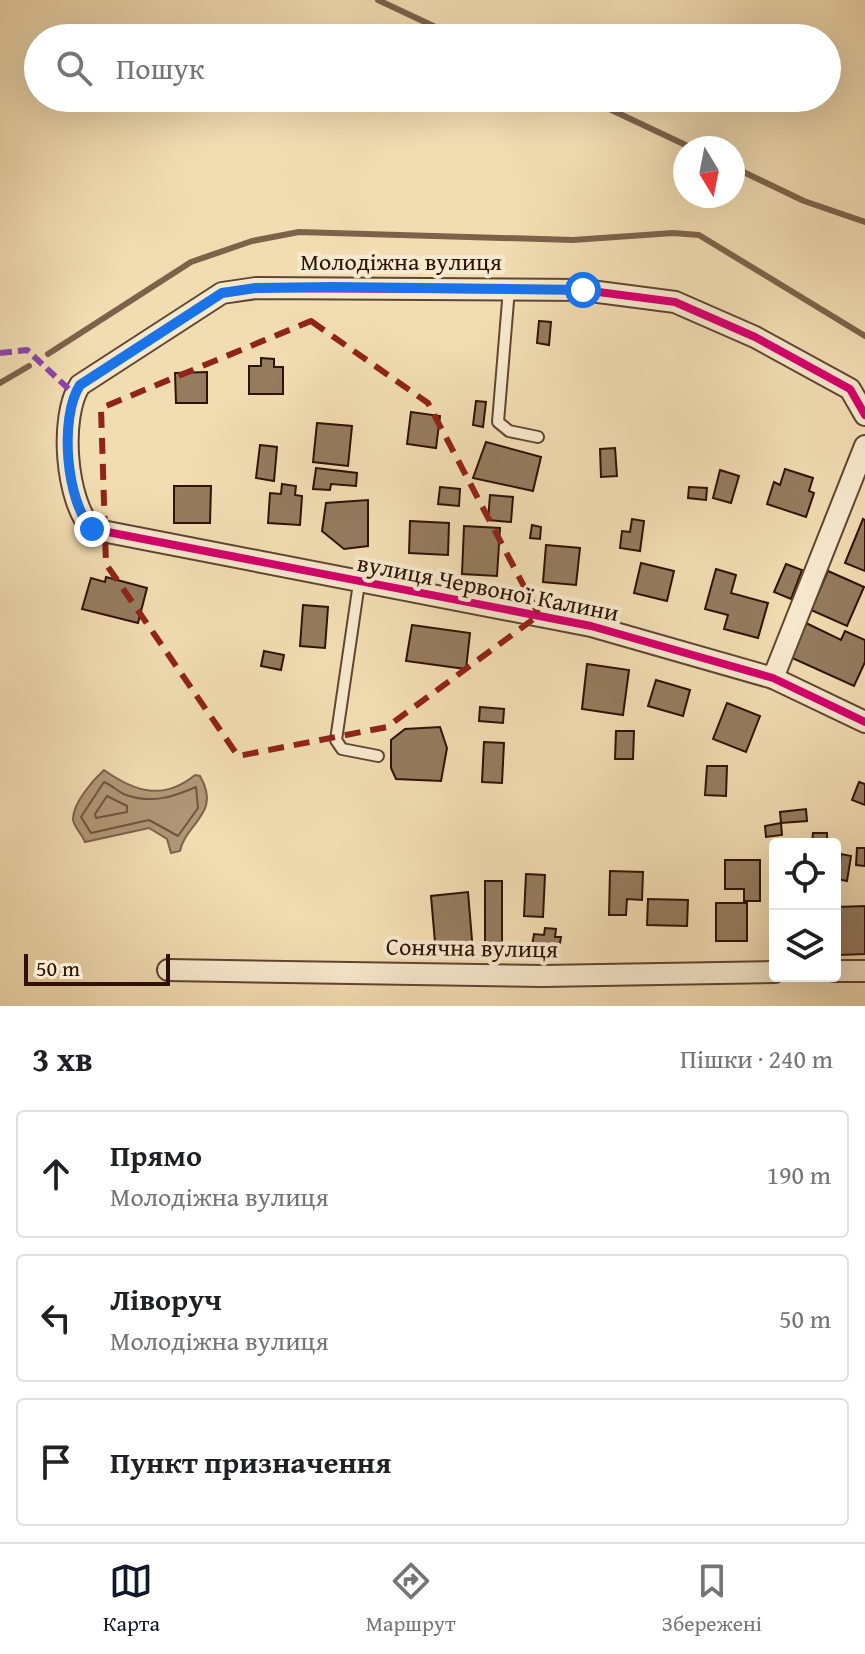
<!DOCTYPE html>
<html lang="uk">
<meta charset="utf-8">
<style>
body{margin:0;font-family:"Gentium Book Plus",serif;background:#f6f6f6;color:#202124}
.controls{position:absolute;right:24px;bottom:24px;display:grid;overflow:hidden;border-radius:8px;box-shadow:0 8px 32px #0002}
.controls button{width:72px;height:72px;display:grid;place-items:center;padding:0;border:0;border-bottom:2px solid #e0e0e0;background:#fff;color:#202124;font:40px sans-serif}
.compass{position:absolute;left:673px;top:136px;width:72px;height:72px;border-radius:50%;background:#fff;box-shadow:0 8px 32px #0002;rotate:170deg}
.scale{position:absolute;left:24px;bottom:20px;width:146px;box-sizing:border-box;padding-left:8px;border:4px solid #301204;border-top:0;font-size:22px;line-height:28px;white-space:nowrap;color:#301204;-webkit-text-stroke:6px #f7e9ce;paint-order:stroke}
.stop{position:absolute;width:24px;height:24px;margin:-18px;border:6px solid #1a73e8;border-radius:50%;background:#fff}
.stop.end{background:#1a73e8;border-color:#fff;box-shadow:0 2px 8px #0008}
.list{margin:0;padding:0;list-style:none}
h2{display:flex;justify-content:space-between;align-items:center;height:104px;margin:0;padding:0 32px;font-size:34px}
h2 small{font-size:26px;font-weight:400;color:#757577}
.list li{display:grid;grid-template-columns:52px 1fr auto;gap:24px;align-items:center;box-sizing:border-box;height:128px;margin:0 16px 16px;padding:0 16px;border:2px solid #e0e0e0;border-radius:8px}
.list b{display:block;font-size:30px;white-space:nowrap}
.list p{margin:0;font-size:26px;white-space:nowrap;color:#757577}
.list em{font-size:26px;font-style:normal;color:#757577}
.icon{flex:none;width:44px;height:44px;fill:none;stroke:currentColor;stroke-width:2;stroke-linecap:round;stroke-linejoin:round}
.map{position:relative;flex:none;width:865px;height:1006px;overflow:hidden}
.search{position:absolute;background:#fff;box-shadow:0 8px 32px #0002;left:24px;right:24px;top:24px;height:88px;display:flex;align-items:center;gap:20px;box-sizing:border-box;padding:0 28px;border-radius:44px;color:#757577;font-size:30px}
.sheet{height:536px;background:#fff}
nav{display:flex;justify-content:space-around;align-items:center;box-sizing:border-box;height:112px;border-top:2px solid #e0e0e0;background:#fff;font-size:22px;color:#757577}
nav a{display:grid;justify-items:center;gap:4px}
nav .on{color:#111827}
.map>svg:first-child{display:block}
.water{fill:#b09878;stroke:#7d624a;stroke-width:2}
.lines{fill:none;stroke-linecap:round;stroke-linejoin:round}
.shore{stroke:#70553e;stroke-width:2}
.stream{stroke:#7d624a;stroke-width:6}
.building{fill:#957c5f;stroke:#301204;stroke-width:2}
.lane-casing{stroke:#604530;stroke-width:14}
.street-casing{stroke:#604530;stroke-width:24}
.lane{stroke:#f7e9ce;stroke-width:10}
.street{stroke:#f7e9ce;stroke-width:20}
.quiet{stroke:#8e44ad;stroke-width:6;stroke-dasharray:12 6;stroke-linecap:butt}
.cycleway-casing{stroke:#f7e9ce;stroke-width:13}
.cycleway{stroke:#d6006c;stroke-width:8}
.route{stroke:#1a73e8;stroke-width:10}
.marked{fill:none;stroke:#8f2418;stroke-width:6;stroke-dasharray:16 10;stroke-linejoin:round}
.labels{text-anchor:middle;stroke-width:8;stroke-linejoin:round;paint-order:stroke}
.street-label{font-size:24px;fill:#301204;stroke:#f7e9ce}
</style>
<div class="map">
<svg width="865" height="1006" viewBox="0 0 865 1006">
<rect width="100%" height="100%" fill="#f2ddb3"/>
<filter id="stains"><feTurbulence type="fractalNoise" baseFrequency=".0025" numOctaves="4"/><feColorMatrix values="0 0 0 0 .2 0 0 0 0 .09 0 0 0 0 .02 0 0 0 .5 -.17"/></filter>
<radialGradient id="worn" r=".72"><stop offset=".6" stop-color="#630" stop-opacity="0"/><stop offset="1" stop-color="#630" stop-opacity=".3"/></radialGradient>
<path class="water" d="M 104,770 C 135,792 163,801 195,775 L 200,776 C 222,814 186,822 180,851 L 171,853 L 167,839 L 149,828 L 85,842 C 82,834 73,826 73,819 C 73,803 93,780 104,770 Z"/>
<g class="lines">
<g class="shore">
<path d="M 104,782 C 112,785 118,792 126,795 C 152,804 173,797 196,787 L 198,808 L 178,836 L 149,820 L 91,833 L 81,817 Z"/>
<path d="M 107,796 L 127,806 L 127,812 L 96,818 L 95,814 Z"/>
</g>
<g class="stream">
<path d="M 378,0 L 459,38"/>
<path d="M 586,98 L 692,148"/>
<path d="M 733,167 L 804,201 L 865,222"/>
<path d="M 48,354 L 191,262 L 252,241 L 299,232 L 573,240 L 673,233 L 699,235 L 865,336"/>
<path d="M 0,383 L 29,366"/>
</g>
</g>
<g class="building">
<path d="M 539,321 L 551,322 L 549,345 L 537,343 Z"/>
<path d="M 261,358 L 274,359 L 274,367 L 283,367 L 283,394 L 249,394 L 249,366 L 261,366 Z"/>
<path d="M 207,372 L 207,403 L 176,403 L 175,373 Z"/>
<path d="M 476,401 L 486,402 L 483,427 L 473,425 Z"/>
<path d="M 411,412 L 440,416 L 436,448 L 407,444 Z"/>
<path d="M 317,423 L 352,426 L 348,466 L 313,462 Z"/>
<path d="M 486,442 L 541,457 L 533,491 L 473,478 Z"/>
<path d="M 260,445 L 277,447 L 274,481 L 256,478 Z"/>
<path d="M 615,448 L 617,476 L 601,477 L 600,449 Z"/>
<path d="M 316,468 L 357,473 L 356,486 L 331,484 L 330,490 L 313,489 Z"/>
<path d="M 785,469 L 813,478 L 809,491 L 814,493 L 806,517 L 767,504 L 774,482 L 780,485 Z"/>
<path d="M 720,470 L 739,476 L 731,503 L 713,498 Z"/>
<path d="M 282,484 L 296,486 L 295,495 L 302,496 L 300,525 L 268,523 L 270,493 L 281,494 Z"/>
<path d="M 174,486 L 211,486 L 210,523 L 174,523 Z"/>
<path d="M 440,487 L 460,489 L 459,506 L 438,504 Z"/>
<path d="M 689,487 L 707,488 L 706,500 L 688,498 Z"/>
<path d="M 490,495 L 513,497 L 511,522 L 488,520 Z"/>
<path d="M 368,500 L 368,546 L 344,549 L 322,531 L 326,503 Z"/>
<path d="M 632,519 L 644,521 L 640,551 L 620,548 L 622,531 L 630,532 Z"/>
<path d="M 863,519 L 865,520 L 865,571 L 845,563 Z"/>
<path d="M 410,521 L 449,523 L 448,555 L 409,553 Z"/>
<path d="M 532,525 L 541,527 L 540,539 L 530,538 Z"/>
<path d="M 464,526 L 500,528 L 497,576 L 462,574 Z"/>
<path d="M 546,545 L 580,548 L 576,585 L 543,582 Z"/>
<path d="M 641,563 L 674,571 L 667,601 L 634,593 Z"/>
<path d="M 786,564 L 802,570 L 791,599 L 774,592 Z"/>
<path d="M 716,569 L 736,575 L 731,593 L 768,603 L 758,638 L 724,629 L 728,615 L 705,609 Z"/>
<path d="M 828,571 L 864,587 L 847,626 L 811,610 Z"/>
<path d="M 106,577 L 147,588 L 138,623 L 82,609 L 91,578 L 105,582 Z"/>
<path d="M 303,605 L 328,607 L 325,648 L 300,646 Z"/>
<path d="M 806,623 L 841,640 L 845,631 L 865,640 L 865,662 L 854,686 L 790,657 Z"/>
<path d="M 412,625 L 470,633 L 466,669 L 406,661 Z"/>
<path d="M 264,651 L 284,655 L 281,670 L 261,666 Z"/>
<path d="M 587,664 L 629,670 L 623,715 L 582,709 Z"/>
<path d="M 656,680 L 690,690 L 683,716 L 648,706 Z"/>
<path d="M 727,703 L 760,716 L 746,752 L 713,739 Z"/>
<path d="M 480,707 L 504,709 L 503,723 L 479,721 Z"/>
<path d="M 440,727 L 447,748 L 441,781 L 396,779 L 391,768 L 391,740 L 405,729 Z"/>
<path d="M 616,731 L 634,731 L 633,759 L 615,759 Z"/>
<path d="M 484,742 L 504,743 L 502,783 L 482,782 Z"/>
<path d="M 707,766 L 727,766 L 726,796 L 705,795 Z"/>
<path d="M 859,782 L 865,784 L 865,805 L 852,800 Z"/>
<path d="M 806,809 L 807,821 L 781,823 L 780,812 Z"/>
<path d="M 781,823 L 782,835 L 766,837 L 765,826 Z"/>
<path d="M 813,833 L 827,833 L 827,844 L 812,844 Z"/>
<path d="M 857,848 L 865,848 L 865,866 L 856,865 Z"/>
<path d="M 841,854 L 851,856 L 847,881 L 837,879 Z"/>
<path d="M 725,860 L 760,860 L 760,901 L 744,901 L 744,889 L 725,889 Z"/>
<path d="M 610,871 L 643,872 L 642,900 L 627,899 L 626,915 L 609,915 Z"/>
<path d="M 526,874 L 545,875 L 543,917 L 524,916 Z"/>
<rect x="485" y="881" width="17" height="61"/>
<path d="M 468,892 L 473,952 L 436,954 L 431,896 Z"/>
<path d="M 648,899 L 688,900 L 687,926 L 647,925 Z"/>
<rect x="716" y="903" width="31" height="38"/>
<path d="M 865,906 L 865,954 L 839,955 L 837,907 Z"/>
<path d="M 545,928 L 556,929 L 555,937 L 561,937 L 558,955 L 531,952 L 534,934 L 544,935 Z"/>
</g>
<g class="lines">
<g class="lane-casing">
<g id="lane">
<path d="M 509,289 L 498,422 L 509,431 L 538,437"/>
<path d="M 359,583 L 336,740 L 342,749 L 378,756"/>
</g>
</g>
<g class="street-casing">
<g id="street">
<path d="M 865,415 L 850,389 L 755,337 L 675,302 L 583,290 L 256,288 L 222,293 L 80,385 C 59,417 66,502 92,529 L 591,626 L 773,678 L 865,722"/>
<path d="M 773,678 L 865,446"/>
<path d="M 168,970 L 542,976 L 775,972"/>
<path d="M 835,971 L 865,971"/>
</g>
</g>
<use href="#lane" class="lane"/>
<use href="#street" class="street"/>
<path class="quiet" d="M 0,353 L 27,350 L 74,394"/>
<g class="cycleway-casing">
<path id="cycleway" d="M 865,415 L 850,389 L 755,337 L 675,302 L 583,290 L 256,288 L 222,293 L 80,385 C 59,417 66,502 92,529 L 591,626 L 773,678 L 865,722"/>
</g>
<use href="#cycleway" class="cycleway"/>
</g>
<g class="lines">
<path class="route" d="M 92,529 C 66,502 59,417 80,385 L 222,293 L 256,288 L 333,287 L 583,290"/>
</g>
<path class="marked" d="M 311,321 L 428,403 L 539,615 L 387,727 L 238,756 L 106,564 L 101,408 Z"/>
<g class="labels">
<g class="street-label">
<text x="401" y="270">Молодіжна вулиця</text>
<text transform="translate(488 588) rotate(11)" y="8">вулиця Червоної Калини</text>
<text transform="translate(472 948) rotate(1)" y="8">Сонячна вулиця</text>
</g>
</g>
<rect width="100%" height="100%" filter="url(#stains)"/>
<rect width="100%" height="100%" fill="url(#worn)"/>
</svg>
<div class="controls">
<button><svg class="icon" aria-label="locate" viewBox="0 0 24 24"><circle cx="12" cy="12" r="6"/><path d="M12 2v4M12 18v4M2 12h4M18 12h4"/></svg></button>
<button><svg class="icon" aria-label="layers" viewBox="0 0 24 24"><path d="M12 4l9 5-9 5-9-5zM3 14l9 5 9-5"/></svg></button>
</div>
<svg class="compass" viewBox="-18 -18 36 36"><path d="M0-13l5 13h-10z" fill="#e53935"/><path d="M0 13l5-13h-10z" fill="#757577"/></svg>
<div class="scale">50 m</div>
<div class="stop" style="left:583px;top:290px"></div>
<div class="stop end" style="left:92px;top:529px"></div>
<div class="search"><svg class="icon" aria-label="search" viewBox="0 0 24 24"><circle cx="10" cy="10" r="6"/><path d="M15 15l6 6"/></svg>Пошук</div>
</div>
<section class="sheet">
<h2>3 хв<small>Пішки · 240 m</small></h2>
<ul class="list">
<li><svg class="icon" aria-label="ahead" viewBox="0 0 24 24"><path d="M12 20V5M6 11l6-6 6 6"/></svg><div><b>Прямо</b><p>Молодіжна вулиця</p></div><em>190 m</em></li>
<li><svg class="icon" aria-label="left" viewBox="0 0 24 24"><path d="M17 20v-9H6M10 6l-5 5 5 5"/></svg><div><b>Ліворуч</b><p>Молодіжна вулиця</p></div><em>50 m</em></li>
<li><svg class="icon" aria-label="arrive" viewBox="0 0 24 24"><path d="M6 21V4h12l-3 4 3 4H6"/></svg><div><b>Пункт призначення</b></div></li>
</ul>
</section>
<nav>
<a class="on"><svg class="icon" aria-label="map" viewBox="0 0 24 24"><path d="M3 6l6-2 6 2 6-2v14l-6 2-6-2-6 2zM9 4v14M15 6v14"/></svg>Карта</a>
<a><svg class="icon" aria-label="directions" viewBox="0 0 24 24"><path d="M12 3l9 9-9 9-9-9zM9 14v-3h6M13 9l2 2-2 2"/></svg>Маршрут</a>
<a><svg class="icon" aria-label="saved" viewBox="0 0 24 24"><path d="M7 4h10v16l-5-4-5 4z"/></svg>Збережені</a>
</nav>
